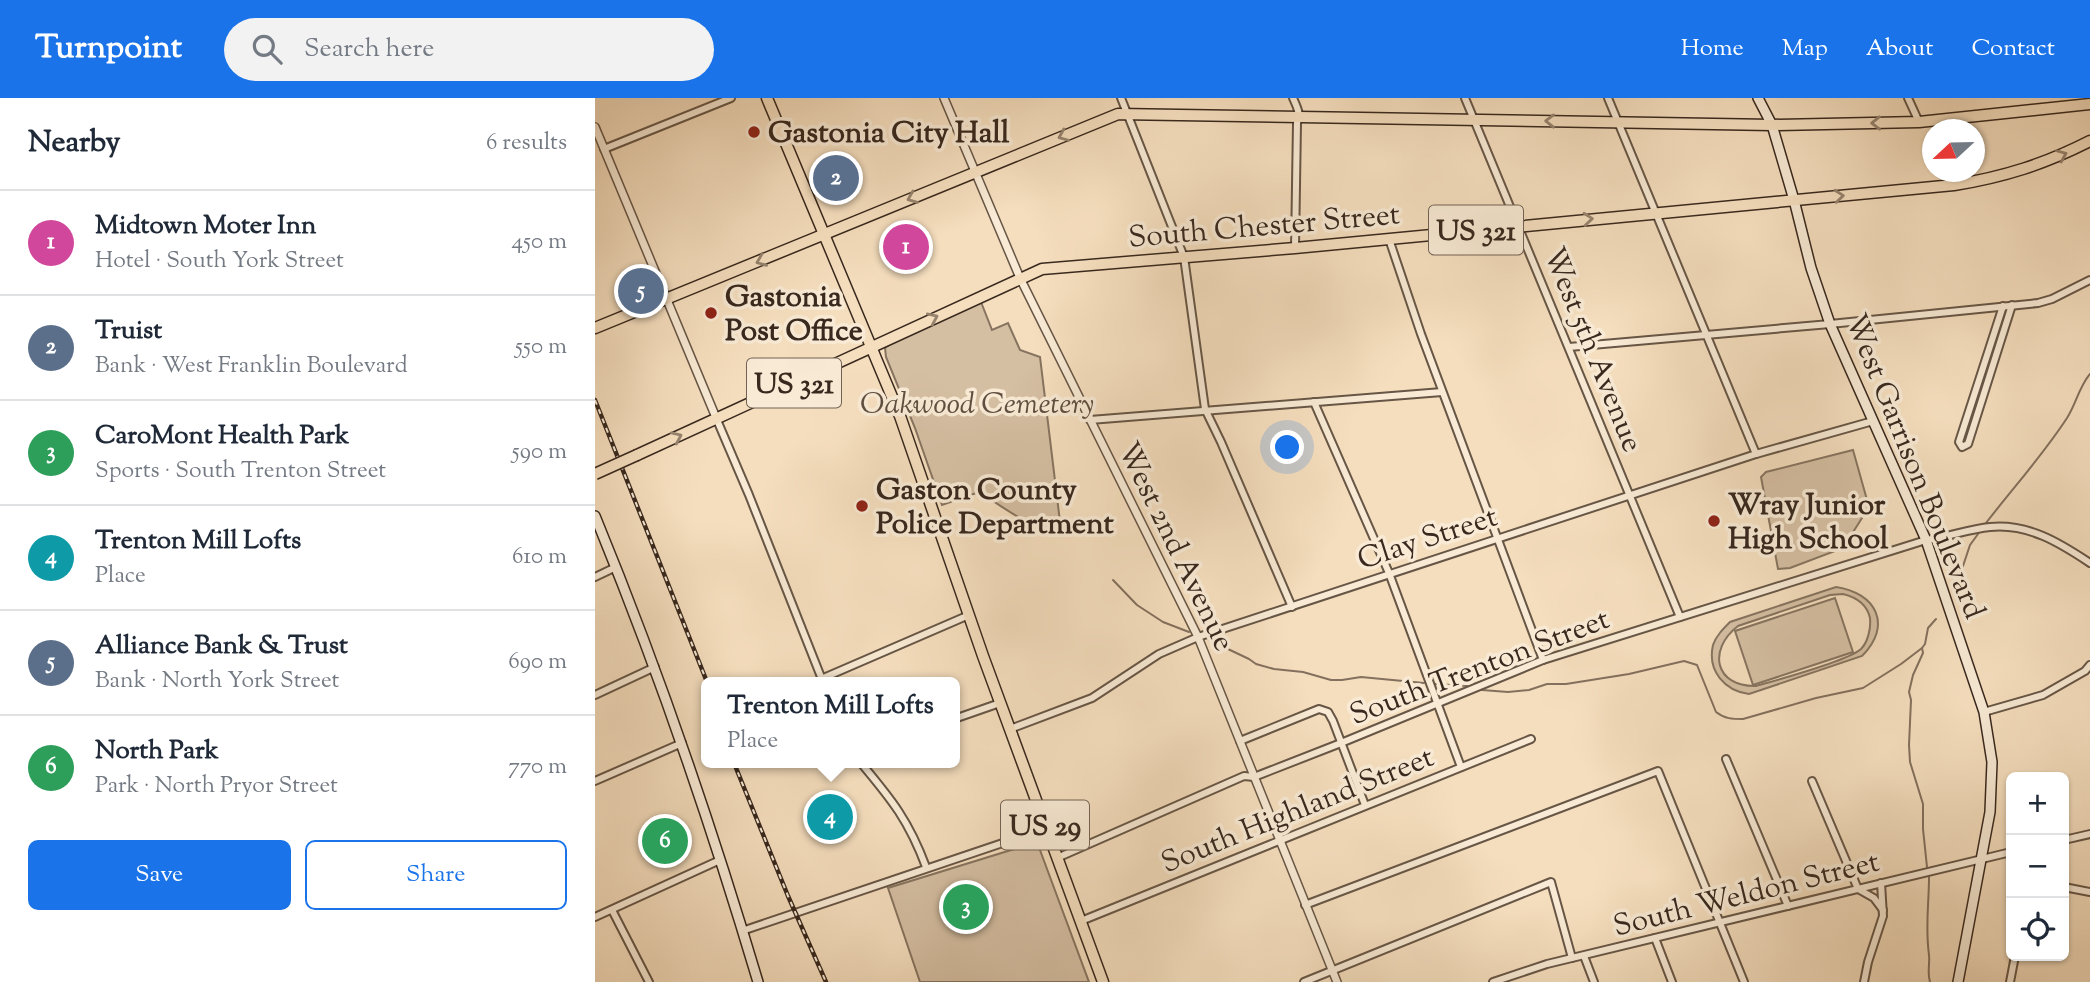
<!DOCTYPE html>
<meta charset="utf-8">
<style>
body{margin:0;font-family:"Sorts Mill Goudy",serif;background:#f2f2f3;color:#1f2937}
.controls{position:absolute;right:21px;bottom:21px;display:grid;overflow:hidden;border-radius:10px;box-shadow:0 2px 5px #0004}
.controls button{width:63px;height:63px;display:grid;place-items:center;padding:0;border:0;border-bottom:2px solid #e0e1e3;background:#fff;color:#1f2937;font:35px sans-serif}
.compass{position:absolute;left:1327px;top:21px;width:63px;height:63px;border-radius:50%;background:#fff;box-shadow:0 2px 5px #0004;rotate:248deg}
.you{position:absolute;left:693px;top:350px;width:24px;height:24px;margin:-18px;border:5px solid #fff;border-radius:50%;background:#1a73e8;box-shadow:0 0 0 10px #1a73e833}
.badge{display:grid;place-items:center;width:46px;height:46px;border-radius:50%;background:#1a73e8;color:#fff;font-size:23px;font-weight:700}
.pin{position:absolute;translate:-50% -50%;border:4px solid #fff;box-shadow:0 2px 7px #0006}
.popup{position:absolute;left:106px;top:579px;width:259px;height:91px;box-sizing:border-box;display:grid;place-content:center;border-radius:10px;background:#fff;filter:drop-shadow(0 2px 5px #0005);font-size:23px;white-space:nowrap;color:#747a83}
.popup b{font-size:26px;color:#1f2937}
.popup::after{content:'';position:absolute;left:50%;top:100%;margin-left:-14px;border:14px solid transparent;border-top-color:#fff}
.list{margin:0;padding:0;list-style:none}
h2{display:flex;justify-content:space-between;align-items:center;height:91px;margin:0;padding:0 28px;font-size:30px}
h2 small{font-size:23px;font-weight:400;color:#747a83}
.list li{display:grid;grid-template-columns:46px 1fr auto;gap:21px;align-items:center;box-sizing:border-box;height:105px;padding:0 28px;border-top:2px solid #e0e1e3}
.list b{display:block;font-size:26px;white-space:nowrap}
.list p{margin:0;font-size:23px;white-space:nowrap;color:#747a83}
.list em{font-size:23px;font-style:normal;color:#747a83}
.actions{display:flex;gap:14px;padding:21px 28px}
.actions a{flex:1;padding:16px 0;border:2px solid #1a73e8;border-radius:10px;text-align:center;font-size:24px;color:#1a73e8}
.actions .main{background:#1a73e8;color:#fff}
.icon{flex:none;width:38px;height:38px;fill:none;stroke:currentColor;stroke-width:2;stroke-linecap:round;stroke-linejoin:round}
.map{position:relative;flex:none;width:1495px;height:884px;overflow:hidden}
header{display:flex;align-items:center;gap:42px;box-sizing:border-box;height:98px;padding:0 35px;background:#1a73e8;color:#fff}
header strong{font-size:33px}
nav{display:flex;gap:38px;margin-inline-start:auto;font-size:24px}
.search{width:490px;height:63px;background:#f2f2f3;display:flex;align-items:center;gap:18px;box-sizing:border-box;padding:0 24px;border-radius:38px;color:#747a83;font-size:26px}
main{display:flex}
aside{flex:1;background:#fff}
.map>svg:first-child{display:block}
.green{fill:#d5bfa3;stroke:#867460;stroke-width:2;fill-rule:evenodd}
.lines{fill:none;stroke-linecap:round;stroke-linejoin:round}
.stream{stroke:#83705e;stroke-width:2}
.minor-casing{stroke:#675646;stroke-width:10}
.tertiary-casing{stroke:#675646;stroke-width:10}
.secondary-casing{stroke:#38281e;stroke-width:12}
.primary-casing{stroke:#38281e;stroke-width:13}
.minor{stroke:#f8ead5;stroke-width:6}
.tertiary{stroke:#f8ead5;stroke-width:7}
.secondary{stroke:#f8ead5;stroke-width:9}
.primary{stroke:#f5debe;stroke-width:10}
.rail-casing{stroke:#38281e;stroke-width:4.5}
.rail{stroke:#f8ead5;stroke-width:2;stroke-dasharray:5;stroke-linecap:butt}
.primary-bridge-casing{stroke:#38281e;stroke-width:13;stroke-linecap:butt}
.primary-bridge{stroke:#f5debe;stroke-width:10}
.oneway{stroke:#96836e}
.poi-dot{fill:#8f2418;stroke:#f8ead5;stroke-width:2.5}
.labels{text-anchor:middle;stroke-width:7;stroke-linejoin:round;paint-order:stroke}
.shield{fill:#f8ead5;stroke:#726255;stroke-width:2}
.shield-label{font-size:28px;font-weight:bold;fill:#38281e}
.poi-label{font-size:30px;font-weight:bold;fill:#38281e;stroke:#f8ead5;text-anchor:start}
.street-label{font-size:30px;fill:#38281e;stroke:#f8ead5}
.park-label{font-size:30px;font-style:italic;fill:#5f4e3f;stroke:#f8ead5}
</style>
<header>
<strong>Turnpoint</strong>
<div class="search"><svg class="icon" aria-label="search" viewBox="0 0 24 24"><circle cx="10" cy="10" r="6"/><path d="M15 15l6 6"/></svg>Search here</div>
<nav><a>Home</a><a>Map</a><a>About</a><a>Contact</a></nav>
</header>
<main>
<aside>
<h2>Nearby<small>6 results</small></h2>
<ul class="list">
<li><span class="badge" style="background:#d1479c">1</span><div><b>Midtown Moter Inn</b><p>Hotel · South York Street</p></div><em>450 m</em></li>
<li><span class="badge" style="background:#5c6f8a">2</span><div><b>Truist</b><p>Bank · West Franklin Boulevard</p></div><em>550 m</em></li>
<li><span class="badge" style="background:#2e9e5b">3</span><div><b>CaroMont Health Park</b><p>Sports · South Trenton Street</p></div><em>590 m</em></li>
<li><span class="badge" style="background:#0f9aa8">4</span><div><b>Trenton Mill Lofts</b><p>Place</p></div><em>610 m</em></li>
<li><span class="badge" style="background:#5c6f8a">5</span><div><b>Alliance Bank &amp; Trust</b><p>Bank · North York Street</p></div><em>690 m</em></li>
<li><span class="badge" style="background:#2e9e5b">6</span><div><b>North Park</b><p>Park · North Pryor Street</p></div><em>770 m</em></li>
</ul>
<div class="actions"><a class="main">Save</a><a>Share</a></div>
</aside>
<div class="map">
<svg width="1495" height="884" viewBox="0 0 1495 884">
<rect width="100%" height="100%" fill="#f5debe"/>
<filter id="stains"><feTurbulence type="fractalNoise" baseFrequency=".00286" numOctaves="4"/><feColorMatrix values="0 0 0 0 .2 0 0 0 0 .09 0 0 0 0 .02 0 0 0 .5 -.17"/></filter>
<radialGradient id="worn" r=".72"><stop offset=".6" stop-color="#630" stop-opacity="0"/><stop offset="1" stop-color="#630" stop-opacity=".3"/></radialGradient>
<g class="green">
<path d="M 386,204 L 397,232 L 413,225 L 425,252 L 445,259 L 466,432 C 436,433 409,409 384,394 L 347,407 L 320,330 L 291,259 L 290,250 L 296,245 Z"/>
<path d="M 1258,352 L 1274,409 L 1248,450 L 1195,470 L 1183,471 L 1166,379 L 1171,374 Z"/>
<path d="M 1241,489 C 1281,495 1298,527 1267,558 L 1154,596 C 1130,593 1112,573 1118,547 C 1121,538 1128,531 1135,524 ZM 1248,496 C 1260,499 1272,506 1275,520 C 1276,530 1273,544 1266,551 C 1253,563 1182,582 1161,588 C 1120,589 1112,552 1143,528 L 1235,497 Z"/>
<path d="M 1240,500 L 1258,554 L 1158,587 L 1140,533 Z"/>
<path d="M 442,744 L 494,884 L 325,884 L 293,790 Z"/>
</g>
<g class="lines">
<g class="stream">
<path d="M 1391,425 C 1418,390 1448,357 1472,320 C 1481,306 1484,289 1495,276"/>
<path d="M 518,482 L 542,507 L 568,524 L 594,534"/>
<path d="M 1363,483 L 1375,447 L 1383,436"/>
<path d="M 614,542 L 654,561 L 661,566 L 679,571 L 708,574 L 736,582 L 747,582 L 766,579 L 829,585"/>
<path d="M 840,586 L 872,588"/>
<path d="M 887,592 L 913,594 L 934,592 L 952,586 L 971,586 L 1034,576 L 1089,563 L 1102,567 L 1121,614 C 1130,621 1137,621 1148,621 L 1221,600 L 1268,590 L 1306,566 L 1327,550"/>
<path d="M 1332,769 L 1328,731 L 1328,706 L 1315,664 L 1314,647 L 1316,602 L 1314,594 L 1318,577 L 1328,555 L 1327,550 L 1330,546 L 1333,530 L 1341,521"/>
<path d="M 1334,779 C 1334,806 1330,829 1334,857 C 1335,866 1332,875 1335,884"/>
</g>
<g class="minor-casing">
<g id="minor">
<path d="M 526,0 L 589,159 L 610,311 L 626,344 L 697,509"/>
<path d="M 698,0 C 702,9 706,16 702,25 L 700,150"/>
<path d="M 870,0 L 1085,519"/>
<path d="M 1013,0 L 1161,356"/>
<path d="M 1313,0 L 1324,24"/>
<path d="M 9,51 L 136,0"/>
<path d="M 794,141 L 826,236 L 948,562"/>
<path d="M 1408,208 L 1364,344 L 1367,349 L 1373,346 L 1417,207"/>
<path d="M 974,249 L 1235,226 L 1443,205 L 1457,201 L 1495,182"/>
<path d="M 719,304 L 794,475 L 866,669"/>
<path d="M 122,322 L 154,397 L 228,584"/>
<path d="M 495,322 L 847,294"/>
<path d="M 0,479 L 21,469"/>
<path d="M 226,581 L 374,517"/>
<path d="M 0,597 L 60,569"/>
<path d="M 1389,614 L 1448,597 L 1490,573 L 1495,567"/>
<path d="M 359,621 L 405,605"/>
<path d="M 415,631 L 497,600 L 564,556 L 603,539 L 1161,356 L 1278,323"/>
<path d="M 645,643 L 724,611 L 733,614 L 738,623 L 770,707"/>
<path d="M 1131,661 L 1193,808"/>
<path d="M 266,665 C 297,702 314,723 331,769"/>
<path d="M 0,683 L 87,645"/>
<path d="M 1217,683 L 1263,791 L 1279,800 L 1288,812"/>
<path d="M 1469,742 L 1495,736"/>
<path d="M 462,760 L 649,678 L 659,679 L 746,645 L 948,562 L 1331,442 C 1353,439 1374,431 1395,429 C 1433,425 1465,445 1495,465"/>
<path d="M 1469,789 L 1495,794"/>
<path d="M 710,807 L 1063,673 L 1149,884"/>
<path d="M 17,812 L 54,884"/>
<path d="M 0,819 L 125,762"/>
<path d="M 486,823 L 936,641"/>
<path d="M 147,833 L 452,730"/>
<path d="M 1060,840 L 1077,884"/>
<path d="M 989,858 L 999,884"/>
<path d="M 709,884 L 956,784 L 977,860"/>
<path d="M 898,884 L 952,866 L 1416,754"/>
<path d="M 1269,884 L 1273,864 L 1288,818 L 1286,785"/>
<path d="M 1415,884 L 1420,858"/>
</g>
</g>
<g class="tertiary-casing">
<g id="tertiary">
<path d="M 349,0 L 425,180 L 603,539 L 742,884"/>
<path d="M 0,29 L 122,322"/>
</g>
</g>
<g class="secondary-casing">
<g id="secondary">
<path d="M 1163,0 L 1177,27 L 1199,102 L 1216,170 L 1235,226 L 1331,442 L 1389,614 L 1397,664 L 1395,714 L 1363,884"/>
<path d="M 0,418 C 63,571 116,726 163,884"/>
</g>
</g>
<g class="primary-casing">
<g id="primary">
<path d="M 172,0 L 305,318 L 388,558 L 508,884"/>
<path d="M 0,230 L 523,16 L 1177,27 L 1324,24 L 1495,6"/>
<path d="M 42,357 L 447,171 L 700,150 L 1359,87 C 1409,79 1450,66 1495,43"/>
</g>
</g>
<use href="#minor" class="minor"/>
<use href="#tertiary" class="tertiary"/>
<use href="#secondary" class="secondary"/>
<use href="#primary" class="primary"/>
<g class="rail-casing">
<g id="rail">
<path d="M 0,302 L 112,584"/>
<path d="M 139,665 L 193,798 L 231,884"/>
</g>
</g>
<use href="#rail" class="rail"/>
<g class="primary-bridge-casing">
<path id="primary-bridge" d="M 0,376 L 42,357"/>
</g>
<use href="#primary-bridge" class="primary-bridge"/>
</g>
<defs><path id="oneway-chevron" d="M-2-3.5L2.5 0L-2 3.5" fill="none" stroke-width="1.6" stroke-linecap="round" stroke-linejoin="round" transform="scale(1.75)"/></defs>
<g class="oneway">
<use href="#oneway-chevron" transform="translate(955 23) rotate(-179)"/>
<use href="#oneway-chevron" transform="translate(1281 25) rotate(179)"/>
<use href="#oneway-chevron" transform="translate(468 38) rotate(157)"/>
<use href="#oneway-chevron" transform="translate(1467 57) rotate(-23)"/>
<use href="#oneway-chevron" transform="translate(1244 98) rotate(-5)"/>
<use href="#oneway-chevron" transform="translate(317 100) rotate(158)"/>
<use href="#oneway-chevron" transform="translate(993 121) rotate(-5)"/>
<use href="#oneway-chevron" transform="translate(166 163) rotate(158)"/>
<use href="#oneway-chevron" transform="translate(338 220) rotate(-24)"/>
<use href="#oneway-chevron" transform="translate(82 339) rotate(-24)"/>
</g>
<g class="poi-dot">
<circle cx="159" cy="34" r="7"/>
<circle cx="116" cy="215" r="7"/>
<circle cx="267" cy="408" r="7"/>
<circle cx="1119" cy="423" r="7"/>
</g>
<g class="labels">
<g class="shield">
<rect x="834" y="107.5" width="94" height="49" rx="5"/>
<rect x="152" y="260.5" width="94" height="49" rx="5"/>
<rect x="406" y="702.5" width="88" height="49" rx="5"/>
</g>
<g class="shield-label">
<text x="881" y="142">US 321</text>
<text x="199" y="295">US 321</text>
<text x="450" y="737">US 29</text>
</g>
<g class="poi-label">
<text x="173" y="44">Gastonia City Hall</text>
<text x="130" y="208">Gastonia<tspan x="130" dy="34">Post Office</tspan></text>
<text x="281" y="401">Gaston County<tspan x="281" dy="34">Police Department</tspan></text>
<text x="1133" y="416">Wray Junior<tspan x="1133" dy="34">High School</tspan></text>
</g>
<g class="street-label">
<text transform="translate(669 127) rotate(-5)" y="10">South Chester Street</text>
<text transform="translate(999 251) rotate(68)" y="10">West 5th Avenue</text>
<text transform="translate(1321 368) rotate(68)" y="10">West Garrison Boulevard</text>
<text transform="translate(832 439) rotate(-18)" y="10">Clay Street</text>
<text transform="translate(582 448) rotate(64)" y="10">West 2nd Avenue</text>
<text transform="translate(884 568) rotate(-21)" y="10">South Trenton Street</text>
<text transform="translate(702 711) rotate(-22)" y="10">South Highland Street</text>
<text transform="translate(1151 795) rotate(-14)" y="10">South Weldon Street</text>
</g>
<g class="park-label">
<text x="382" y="315">Oakwood Cemetery</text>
</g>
</g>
<rect width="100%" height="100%" filter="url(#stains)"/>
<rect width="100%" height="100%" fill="url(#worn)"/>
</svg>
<div class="controls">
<button>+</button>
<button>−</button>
<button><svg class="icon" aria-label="locate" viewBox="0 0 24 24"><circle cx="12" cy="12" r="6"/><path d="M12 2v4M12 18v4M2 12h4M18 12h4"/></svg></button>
</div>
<svg class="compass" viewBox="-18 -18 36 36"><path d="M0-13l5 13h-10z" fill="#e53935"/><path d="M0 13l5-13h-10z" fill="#747a83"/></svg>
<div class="you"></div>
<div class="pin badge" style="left:311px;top:149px;background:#d1479c">1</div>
<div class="pin badge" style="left:241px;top:80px;background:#5c6f8a">2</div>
<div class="pin badge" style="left:371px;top:809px;background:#2e9e5b">3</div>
<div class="pin badge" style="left:235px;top:719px;background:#0f9aa8">4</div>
<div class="popup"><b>Trenton Mill Lofts</b>Place</div>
<div class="pin badge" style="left:46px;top:193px;background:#5c6f8a">5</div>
<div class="pin badge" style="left:70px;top:743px;background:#2e9e5b">6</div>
</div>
</main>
